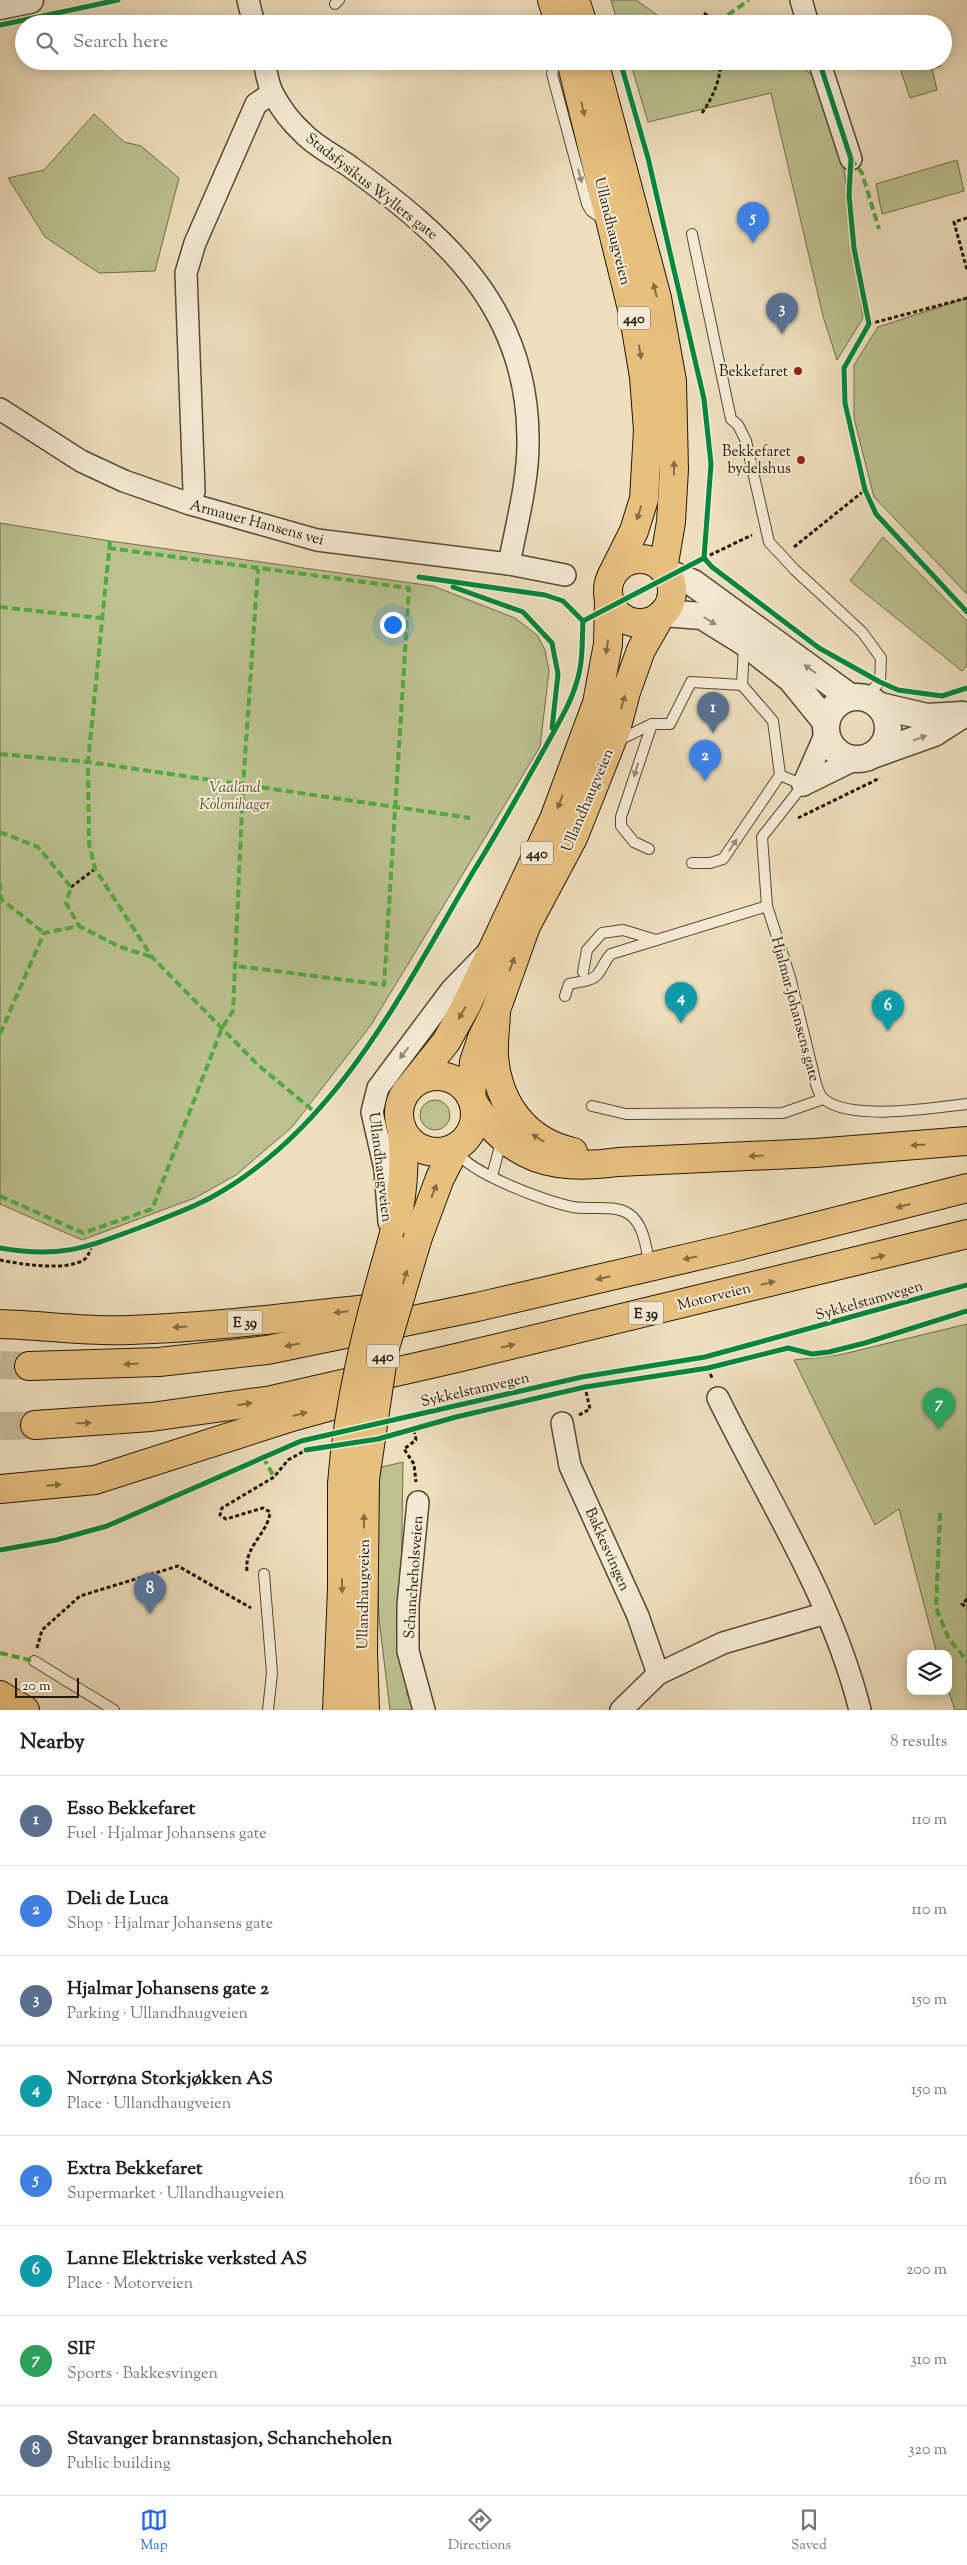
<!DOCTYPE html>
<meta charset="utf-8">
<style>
body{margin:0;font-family:"Sorts Mill Goudy",serif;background:#f2f2f2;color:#202124}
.controls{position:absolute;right:15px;bottom:15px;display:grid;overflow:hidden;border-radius:10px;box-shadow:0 2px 12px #0003}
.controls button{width:45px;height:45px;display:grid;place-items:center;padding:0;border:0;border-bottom:1px solid #e0e0e0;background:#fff;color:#202124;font:25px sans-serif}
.scale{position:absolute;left:15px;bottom:12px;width:64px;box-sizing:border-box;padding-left:5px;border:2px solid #23170a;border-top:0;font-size:14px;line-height:18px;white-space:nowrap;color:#23170a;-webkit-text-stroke:4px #f4ead4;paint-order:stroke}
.you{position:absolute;left:392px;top:624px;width:18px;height:18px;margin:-12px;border:4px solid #fff;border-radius:50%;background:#1a73e8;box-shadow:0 0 0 8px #1a73e833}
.badge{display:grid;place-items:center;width:32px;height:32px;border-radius:50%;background:#2563eb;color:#fff;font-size:16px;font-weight:700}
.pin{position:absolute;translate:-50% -41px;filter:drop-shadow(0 1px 2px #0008)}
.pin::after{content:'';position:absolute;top:26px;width:18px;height:15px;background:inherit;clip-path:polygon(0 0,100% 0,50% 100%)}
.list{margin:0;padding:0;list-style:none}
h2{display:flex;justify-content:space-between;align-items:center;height:65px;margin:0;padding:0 20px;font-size:21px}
h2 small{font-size:16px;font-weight:400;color:#757577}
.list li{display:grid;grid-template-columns:32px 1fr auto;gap:15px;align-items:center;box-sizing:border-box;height:90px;padding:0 20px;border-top:1px solid #e0e0e0}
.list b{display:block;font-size:19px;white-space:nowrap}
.list p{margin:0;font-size:16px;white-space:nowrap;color:#757577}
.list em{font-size:16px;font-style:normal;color:#757577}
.icon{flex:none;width:28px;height:28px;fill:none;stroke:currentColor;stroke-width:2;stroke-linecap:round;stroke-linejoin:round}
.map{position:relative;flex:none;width:967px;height:1710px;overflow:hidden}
.search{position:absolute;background:#fff;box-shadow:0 2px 12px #0003;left:15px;right:15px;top:15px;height:55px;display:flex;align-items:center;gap:12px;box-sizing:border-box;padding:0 18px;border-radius:28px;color:#757577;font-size:19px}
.sheet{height:785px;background:#fff}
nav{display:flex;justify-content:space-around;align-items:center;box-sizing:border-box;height:70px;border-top:1px solid #e0e0e0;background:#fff;font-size:14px;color:#757577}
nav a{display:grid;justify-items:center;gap:2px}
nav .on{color:#2563eb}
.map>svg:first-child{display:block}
.green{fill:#bbc18f;stroke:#6f6c4c}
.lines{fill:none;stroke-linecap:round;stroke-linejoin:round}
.motorway-tunnel{stroke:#c5b799;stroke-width:28;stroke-dasharray:28 14;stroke-linecap:butt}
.service-casing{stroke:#564937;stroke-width:12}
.minor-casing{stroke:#564937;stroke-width:24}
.tertiary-casing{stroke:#564937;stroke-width:29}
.primary-casing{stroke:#23170a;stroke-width:30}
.trunk-casing{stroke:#23170a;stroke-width:30}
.motorway-casing{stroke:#23170a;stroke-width:30}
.path{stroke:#23170a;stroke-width:3;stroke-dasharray:4 2.5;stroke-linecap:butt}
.service{stroke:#f4ead4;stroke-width:10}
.minor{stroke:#f4ead4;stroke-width:21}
.tertiary{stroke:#f4ead4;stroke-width:26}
.primary{stroke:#e7c07e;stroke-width:28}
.trunk{stroke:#e7c07e;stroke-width:28}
.motorway{stroke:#e7c07e;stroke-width:28}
.primary-bridge-casing{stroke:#23170a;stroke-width:30;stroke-linecap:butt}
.primary-bridge{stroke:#e7c07e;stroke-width:28}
.quiet{stroke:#53a941;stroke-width:4;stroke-dasharray:8 4;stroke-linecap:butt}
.cycleway-casing{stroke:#f4ead4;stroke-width:8}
.cycleway{stroke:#00873e;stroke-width:5}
.oneway{fill:#856c44}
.oneway2{fill:#968b79}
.poi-dot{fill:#8f2418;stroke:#f4ead4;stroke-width:2}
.labels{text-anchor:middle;stroke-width:4;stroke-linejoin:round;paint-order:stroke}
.shield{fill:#f4ead4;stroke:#625647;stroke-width:1}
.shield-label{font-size:14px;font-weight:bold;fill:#23170a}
.street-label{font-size:15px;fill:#23170a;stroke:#f4ead4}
.poi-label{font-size:15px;fill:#23170a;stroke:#f4ead4;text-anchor:end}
.park-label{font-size:15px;font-style:italic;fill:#585239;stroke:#f4ead4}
</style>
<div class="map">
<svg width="967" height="1710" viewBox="0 0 967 1710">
<rect width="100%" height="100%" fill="#eedfbd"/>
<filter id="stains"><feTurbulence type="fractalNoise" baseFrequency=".004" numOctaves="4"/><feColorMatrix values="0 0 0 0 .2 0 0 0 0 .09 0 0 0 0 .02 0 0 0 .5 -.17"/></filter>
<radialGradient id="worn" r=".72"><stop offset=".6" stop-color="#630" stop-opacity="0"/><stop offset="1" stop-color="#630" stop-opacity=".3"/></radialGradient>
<g class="green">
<path d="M 611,0 L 636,0 L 670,24 L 618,24 Z"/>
<path d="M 630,61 L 791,61 L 816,77 L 842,154 L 863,318 L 837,360 L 823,316 L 771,93 L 648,122 Z"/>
<path d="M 912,61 L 940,61 L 941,66 L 932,69 L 937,90 L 910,98 L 899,65 Z"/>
<path d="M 94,114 L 124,142 L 141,146 L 179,178 L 155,271 L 99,273 L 45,237 L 8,178 L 44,170 Z"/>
<path d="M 957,160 L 964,191 L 882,214 L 876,184 Z"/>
<path d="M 967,298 L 967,594 L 874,497 L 854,418 L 854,365 L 878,327 Z"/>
<path d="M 0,523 L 110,541 L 433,586 L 515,618 L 537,635 L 545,650 L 549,671 L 540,747 L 371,1025 L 292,1127 L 236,1175 L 195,1198 L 82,1240 L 0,1204 Z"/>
<path d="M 883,537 L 967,621 L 967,666 L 962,671 L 850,581 Z"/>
<circle cx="435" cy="1115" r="15"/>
<path d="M 967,1324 L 967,1710 L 955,1710 L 948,1690 L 948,1654 L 937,1654 L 899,1509 L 875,1525 L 794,1360 L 839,1355 Z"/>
<path d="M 403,1462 L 401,1595 L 407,1694 L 414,1710 L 390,1710 L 379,1619 L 373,1469 Z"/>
</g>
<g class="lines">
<g class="motorway-tunnel">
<path d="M 0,1365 L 29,1366"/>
<path d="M 0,1426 L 35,1425"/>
</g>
<g class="service-casing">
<g id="service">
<path d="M 335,4 L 339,0"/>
<path d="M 556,61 L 552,74 L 587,204 L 591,211 L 604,220"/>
<path d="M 692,234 L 731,419 L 738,425 L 746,441 L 769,542 L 795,570 L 862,632 L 881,658 L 880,682 L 865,697"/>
<path d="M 742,685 L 744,646"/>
<path d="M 619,740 L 652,724 L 670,724 L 691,682 L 742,685 L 773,721 L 780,775 L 803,785 L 762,837 L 767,906 L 790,977 L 816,1084 C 818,1090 820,1097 825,1100 C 854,1121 932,1108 967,1104"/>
<path d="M 649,849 L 634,842 L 621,826 L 621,817 L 652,724"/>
<path d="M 692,863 L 710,863 L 723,859 L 780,775"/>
<path d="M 583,972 L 587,950 L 602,933 L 623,930 L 656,940"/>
<path d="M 565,996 L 569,984 C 577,982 592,981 597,975 C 603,968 605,960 611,954 L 767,906"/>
<path d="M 592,1106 L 626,1114 L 783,1113 L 823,1099"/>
<path d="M 458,1152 C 467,1172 549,1203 573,1207 C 590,1210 615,1204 629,1214 C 645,1225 646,1250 650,1266"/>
<path d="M 492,1176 L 499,1150 L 498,1138"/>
<path d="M 264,1574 L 272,1673 L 268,1710"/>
<path d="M 34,1661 L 114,1710"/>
</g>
</g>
<g class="minor-casing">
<g id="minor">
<path d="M 248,0 L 254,24"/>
<path d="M 801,0 L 808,24"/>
<path d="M 264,61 C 266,71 268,85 273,94 C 280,107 292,123 303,133 C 316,147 336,156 352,168 C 448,238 527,309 528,437 C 529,479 517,522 509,564"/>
<path d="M 819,61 L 851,159"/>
<path d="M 0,409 L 81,461 L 124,481 L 190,504 L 317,540 L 509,564 L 565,575"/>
<path d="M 190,504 L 194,491 L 186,273 L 195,243 L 256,104 L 272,93"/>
<path d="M 803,785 L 856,759"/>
<path d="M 803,785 L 826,733"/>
<path d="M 389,1222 L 385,1169 L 372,1112 L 378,1088 L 452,989 L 488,952"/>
<path d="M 718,1398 C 768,1500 832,1598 860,1710"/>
<path d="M 562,1423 L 570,1466 L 638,1616 L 658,1674"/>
<path d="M 418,1502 L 408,1605 L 408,1651 L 424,1710"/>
<path d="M 621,1710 L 658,1674 L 723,1643 L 826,1613"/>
</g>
</g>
<g class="tertiary-casing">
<g id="tertiary">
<path d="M 0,6 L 30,0"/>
<path d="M 666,572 L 693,583 L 850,697"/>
<path d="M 663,613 L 702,616 L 744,642 L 791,679 L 826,722"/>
<circle cx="857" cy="728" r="31"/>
<path d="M 880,706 L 927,717 L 962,715"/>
<path d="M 875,754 L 934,733 L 962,715"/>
</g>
</g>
<g class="primary-casing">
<g id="primary">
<path d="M 552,0 L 560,24"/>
<path d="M 575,0 L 583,24"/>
<path d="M 571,61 L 634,317 L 644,377 L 648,430 L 644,499 L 634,531 L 612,575"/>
<path d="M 594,61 L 657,298 L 672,381 L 674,469 L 671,522 L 663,569"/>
<circle cx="640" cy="591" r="32"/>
<circle cx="437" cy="1114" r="38"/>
<path d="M 410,1087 L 446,1042 L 466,1006 L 554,819 L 597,703 L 608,644 L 609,599"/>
<path d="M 471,1097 L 474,1062 L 482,1038 L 496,1010 L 526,926 L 573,838 L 616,730 L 626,692 L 641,650 L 661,615"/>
<path d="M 418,1237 L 440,1178 L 456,1147"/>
<path d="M 391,1245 C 402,1205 407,1166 401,1126"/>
<path d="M 365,1479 L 363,1652 L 365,1710"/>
<path d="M 337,1710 L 342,1589 L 342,1484"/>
</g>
</g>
<g class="trunk-casing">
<path id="trunk" d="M 0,1695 L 25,1710"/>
</g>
<g class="motorway-casing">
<g id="motorway">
<path d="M 496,1010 C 496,1025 493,1041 494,1056 C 498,1104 525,1141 573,1152"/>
<path d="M 474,1104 C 512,1160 553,1171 618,1162 L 815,1153 L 967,1141"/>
<path d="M 0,1324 C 43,1325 86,1332 130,1330 C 219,1327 307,1315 396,1306"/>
<path d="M 29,1366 L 159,1362 L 267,1350 L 477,1307 L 731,1248 L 967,1188"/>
<path d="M 35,1425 L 151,1417 L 272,1400 L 461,1357 L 967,1234"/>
<path d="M 0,1489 L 95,1480 L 295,1416 L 361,1398"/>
</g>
</g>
<g class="path">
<path d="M 704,13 L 718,24"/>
<path d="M 702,113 C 713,97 720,81 721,61"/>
<path d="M 967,218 L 954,222 L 967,270"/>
<path d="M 869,324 L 967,298"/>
<path d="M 794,547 L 865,490"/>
<path d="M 704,558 L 752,535"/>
<path d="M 798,818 L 880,778"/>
<path d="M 71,887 L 95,869"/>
<path d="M 0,1260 C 20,1264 67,1272 85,1259 C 89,1255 90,1250 92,1245"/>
<path d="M 708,1368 L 712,1378"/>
<path d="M 579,1415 L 590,1409 L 585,1387"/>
<path d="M 414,1430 L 416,1440 L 404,1449 L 414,1464 L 416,1482"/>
<path d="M 247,1571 C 244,1546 268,1534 270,1512 L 263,1508 L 226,1519 L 220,1515 L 222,1508 L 274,1477 L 288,1460 L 306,1450"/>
<path d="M 967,1599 L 962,1604 L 967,1608"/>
<path d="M 37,1648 L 42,1630 L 80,1596 L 178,1566 L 251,1608"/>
</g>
<use href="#service" class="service"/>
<use href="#minor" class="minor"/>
<use href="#tertiary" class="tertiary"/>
<use href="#primary" class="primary"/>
<use href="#trunk" class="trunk"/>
<use href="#motorway" class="motorway"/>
<g class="primary-bridge-casing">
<g id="primary-bridge">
<path d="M 365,1479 L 384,1351 L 418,1237"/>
<path d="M 342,1484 C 348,1402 368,1324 391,1245"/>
</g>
</g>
<use href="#primary-bridge" class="primary-bridge"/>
<g class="quiet">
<path d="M 718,22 L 749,0"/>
<path d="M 851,159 L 862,173 L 879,229"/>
<path d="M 110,541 L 88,762 L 89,843 L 95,869 L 152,957 L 258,1065 L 316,1113"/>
<path d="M 108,548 L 409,588 L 384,985 L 237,966"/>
<path d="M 0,607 L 100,618"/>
<path d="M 0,754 L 88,762 L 470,818"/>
<path d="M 0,832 L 38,847 L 71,887 L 66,903 L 79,926"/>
<path d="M 0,883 L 1,899 L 44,933"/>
<path d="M 0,1034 L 44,933 L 79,926 L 120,947 L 152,957"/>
<path d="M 0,1196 L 83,1233 L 152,1209 L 222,1028 L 233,1011 L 243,786 L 258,569"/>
<path d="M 263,1457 L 274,1477"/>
<path d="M 940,1513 L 936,1608 L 949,1639 L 967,1661"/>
<path d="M 0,1653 L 34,1661"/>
</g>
<g class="cycleway-casing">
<g id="cycleway">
<path d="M 0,25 L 118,0"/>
<path d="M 620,61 L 648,158 L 704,399 L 711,464 L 704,558 L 712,567 L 819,648 L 880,682 L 898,690 L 942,696 L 967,688"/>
<path d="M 819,61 L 851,159 L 849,195 L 854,248 L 869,324 L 844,368 L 845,403 L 865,490 L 876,514 L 967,612"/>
<path d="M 453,587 L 523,612 L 552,643 L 558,674 L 552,728"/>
<path d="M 583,621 L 704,558"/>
<path d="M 0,1248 C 62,1259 87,1247 144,1226 C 166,1217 190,1209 212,1197 C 337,1128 403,990 473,872 C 499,830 523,787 547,744 C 558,724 571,703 577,681 C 583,663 582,641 583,621 L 563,601 L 545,595 L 419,577"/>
<path d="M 306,1450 L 378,1439 L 456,1417 L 585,1387 L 708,1368 L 788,1348 L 812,1354 L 829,1352 L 865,1343 L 967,1311"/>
<path d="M 0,1550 L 56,1540 L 107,1526 L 301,1441 L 582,1377 L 705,1357 L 967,1285"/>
</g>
</g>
<use href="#cycleway" class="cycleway"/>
</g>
<defs><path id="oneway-solid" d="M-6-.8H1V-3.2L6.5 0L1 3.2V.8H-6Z" transform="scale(1.25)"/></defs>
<g class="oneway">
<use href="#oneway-solid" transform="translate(583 109) rotate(77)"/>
<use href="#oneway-solid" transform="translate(655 290) rotate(-104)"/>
<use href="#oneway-solid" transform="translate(640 352) rotate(80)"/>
<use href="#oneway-solid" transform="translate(674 468) rotate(-89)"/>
<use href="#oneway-solid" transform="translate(639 513) rotate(107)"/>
<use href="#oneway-solid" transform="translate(607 647) rotate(98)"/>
<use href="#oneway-solid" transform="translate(623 702) rotate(-75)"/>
<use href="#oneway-solid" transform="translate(560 802) rotate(110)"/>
<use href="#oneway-solid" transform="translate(512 964) rotate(-70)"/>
<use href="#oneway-solid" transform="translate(462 1013) rotate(119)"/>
<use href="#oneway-solid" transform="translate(538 1138) rotate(-149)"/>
<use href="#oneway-solid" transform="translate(918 1145) rotate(176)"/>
<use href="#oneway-solid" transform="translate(756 1156) rotate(177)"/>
<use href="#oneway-solid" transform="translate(434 1191) rotate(-68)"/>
<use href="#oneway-solid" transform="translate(903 1206) rotate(165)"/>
<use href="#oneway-solid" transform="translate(878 1257) rotate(-14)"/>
<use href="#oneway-solid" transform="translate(690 1258) rotate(167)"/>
<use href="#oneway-solid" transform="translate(405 1277) rotate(-73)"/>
<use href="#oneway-solid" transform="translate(603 1278) rotate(167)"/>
<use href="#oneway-solid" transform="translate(768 1283) rotate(-14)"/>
<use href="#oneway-solid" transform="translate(341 1312) rotate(174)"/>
<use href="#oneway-solid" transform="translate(180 1327) rotate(176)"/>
<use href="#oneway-solid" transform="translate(292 1345) rotate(169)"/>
<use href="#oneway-solid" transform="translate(508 1346) rotate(-14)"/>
<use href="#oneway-solid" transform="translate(131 1364) rotate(177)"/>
<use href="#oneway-solid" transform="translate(245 1404) rotate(-9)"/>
<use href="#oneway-solid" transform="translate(300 1414) rotate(-15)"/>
<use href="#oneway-solid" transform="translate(84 1423) rotate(-2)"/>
<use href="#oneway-solid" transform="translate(54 1485) rotate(-5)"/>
<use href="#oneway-solid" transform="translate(364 1521) rotate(-89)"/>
<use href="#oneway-solid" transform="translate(342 1586) rotate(89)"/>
</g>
<g class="oneway2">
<use href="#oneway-solid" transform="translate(580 176) rotate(75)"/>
<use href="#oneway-solid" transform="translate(710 621) rotate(32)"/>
<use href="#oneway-solid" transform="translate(810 669) rotate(-145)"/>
<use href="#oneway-solid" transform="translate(920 738) rotate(-19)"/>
<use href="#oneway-solid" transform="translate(636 770) rotate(107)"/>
<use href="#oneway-solid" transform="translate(733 845) rotate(-56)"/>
<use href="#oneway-solid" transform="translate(404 1053) rotate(127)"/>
</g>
<g class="poi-dot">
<circle cx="798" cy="371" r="5"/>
<circle cx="801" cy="460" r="5"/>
</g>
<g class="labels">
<g class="shield">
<rect x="618" y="306.5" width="32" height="23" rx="4"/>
<rect x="521" y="841.5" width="32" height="23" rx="4"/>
<rect x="628.5" y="1301.5" width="35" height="23" rx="4"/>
<rect x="227.5" y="1310.5" width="35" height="23" rx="4"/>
<rect x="367" y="1344.5" width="32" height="23" rx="4"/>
</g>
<g class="shield-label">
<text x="634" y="323">440</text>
<text x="537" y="858">440</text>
<text x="646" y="1318">E 39</text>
<text x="245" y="1327">E 39</text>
<text x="383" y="1361">440</text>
</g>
<g class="street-label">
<text transform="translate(372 186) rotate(38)" y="5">Stadsfysikus Wyllers gate</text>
<text transform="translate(613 231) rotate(76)" y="5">Ullandhaugveien</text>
<text transform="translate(257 522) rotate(15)" y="5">Armauer Hansens vei</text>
<text transform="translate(587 800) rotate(-67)" y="5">Ullandhaugveien</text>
<text transform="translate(796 1009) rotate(75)" y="5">Hjalmar Johansens gate</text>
<text transform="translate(381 1167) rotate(83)" y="5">Ullandhaugveien</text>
<text transform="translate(714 1296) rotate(-14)" y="5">Motorveien</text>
<text transform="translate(869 1300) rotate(-16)" y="5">Sykkelstamvegen</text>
<text transform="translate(475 1389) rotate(-13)" y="5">Sykkelstamvegen</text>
<text transform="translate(608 1549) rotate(66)" y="5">Bakkesvingen</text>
<text transform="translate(413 1577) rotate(-86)" y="5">Schancheholsveien</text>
<text transform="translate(363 1594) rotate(-89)" y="5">Ullandhaugveien</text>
</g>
<g class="poi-label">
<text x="788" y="376">Bekkefaret</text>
<text x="791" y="456">Bekkefaret<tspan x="791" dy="17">bydelshus</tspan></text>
</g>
<g class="park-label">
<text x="235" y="792">Vaaland<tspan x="235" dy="17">Kolonihager</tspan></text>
</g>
</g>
<rect width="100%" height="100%" filter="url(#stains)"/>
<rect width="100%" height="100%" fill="url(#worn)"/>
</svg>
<div class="controls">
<button><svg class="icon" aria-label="layers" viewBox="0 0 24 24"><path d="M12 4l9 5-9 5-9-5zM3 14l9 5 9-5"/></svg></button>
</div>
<div class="scale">20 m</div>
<div class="you"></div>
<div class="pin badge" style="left:713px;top:733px;background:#5c6f8a">1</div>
<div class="pin badge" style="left:705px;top:781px;background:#3f7fe0">2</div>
<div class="pin badge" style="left:782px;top:334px;background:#5c6f8a">3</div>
<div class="pin badge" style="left:681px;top:1023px;background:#0f9aa8">4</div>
<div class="pin badge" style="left:753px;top:243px;background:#3f7fe0">5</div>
<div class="pin badge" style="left:888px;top:1031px;background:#0f9aa8">6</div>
<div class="pin badge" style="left:939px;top:1429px;background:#2e9e5b">7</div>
<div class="pin badge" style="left:150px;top:1614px;background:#5c6f8a">8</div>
<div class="search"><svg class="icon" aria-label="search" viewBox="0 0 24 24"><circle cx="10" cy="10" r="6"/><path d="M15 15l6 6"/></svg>Search here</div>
</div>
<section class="sheet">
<h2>Nearby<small>8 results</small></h2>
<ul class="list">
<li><span class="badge" style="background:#5c6f8a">1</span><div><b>Esso Bekkefaret</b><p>Fuel · Hjalmar Johansens gate</p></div><em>110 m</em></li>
<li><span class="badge" style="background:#3f7fe0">2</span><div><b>Deli de Luca</b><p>Shop · Hjalmar Johansens gate</p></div><em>110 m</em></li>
<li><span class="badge" style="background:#5c6f8a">3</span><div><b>Hjalmar Johansens gate 2</b><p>Parking · Ullandhaugveien</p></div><em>150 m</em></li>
<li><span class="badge" style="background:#0f9aa8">4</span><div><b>Norrøna Storkjøkken AS</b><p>Place · Ullandhaugveien</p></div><em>150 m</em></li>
<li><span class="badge" style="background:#3f7fe0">5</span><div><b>Extra Bekkefaret</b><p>Supermarket · Ullandhaugveien</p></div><em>160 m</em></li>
<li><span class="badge" style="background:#0f9aa8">6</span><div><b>Lanne Elektriske verksted AS</b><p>Place · Motorveien</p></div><em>200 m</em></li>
<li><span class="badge" style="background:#2e9e5b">7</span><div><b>SIF</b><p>Sports · Bakkesvingen</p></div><em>310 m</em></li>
<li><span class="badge" style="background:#5c6f8a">8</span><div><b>Stavanger brannstasjon, Schancheholen</b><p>Public building</p></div><em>320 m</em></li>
</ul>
</section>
<nav>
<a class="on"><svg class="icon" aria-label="map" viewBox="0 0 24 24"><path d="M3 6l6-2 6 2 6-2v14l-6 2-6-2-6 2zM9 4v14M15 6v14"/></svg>Map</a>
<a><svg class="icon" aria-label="directions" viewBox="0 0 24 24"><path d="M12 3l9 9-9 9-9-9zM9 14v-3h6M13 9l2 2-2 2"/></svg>Directions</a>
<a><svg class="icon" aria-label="saved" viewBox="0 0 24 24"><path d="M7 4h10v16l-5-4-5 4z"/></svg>Saved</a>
</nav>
